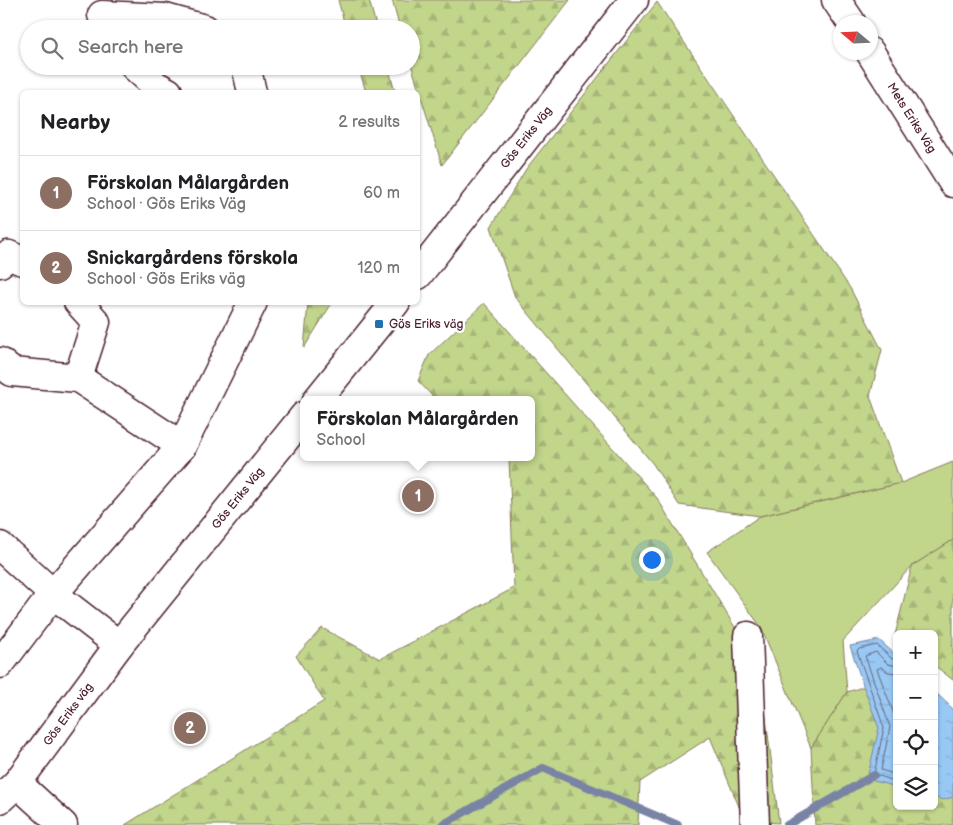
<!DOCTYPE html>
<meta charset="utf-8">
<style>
body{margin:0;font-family:"Balsamiq Sans",sans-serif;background:#f6f6f6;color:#202124}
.controls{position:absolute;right:15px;bottom:15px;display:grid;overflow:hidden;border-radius:8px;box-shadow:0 1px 4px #0004}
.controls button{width:45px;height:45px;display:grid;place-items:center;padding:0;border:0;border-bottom:1px solid #e0e0e0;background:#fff;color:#202124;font:25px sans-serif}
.compass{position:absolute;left:833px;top:15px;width:45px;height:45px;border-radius:50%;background:#fff;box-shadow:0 1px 4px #0004;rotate:289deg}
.you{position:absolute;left:651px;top:559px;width:18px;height:18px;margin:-12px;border:4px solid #fff;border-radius:50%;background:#1a73e8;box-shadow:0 0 0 8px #1a73e833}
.badge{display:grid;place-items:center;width:32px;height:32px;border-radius:50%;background:#1f6fb2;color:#fff;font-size:16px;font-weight:700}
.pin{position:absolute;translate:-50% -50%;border:2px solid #fff;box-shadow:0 1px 5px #0006}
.popup{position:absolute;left:300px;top:396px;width:235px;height:65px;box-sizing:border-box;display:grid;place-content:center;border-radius:8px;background:#fff;filter:drop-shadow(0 1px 4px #0005);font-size:16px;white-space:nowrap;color:#757577}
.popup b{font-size:19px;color:#202124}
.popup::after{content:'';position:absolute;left:50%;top:100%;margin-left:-10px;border:10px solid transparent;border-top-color:#fff}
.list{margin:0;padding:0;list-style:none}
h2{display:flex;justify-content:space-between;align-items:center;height:65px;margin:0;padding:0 20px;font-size:21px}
h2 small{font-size:16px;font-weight:400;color:#757577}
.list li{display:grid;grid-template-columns:32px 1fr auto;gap:15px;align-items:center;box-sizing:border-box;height:75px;padding:0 20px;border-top:1px solid #e0e0e0}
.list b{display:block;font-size:19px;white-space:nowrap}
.list p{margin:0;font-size:16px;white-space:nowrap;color:#757577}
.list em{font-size:16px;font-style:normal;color:#757577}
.icon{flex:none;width:28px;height:28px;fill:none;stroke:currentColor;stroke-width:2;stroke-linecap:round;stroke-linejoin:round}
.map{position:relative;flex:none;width:953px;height:825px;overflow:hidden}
.search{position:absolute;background:#fff;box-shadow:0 1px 4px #0004;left:20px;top:20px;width:400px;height:55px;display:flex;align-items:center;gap:12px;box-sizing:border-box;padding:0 18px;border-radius:28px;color:#757577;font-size:19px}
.panel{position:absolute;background:#fff;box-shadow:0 1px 4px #0004;left:20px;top:90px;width:400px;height:215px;border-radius:8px}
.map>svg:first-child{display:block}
.grass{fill:#c1d58b;stroke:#867a5b}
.forest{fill:url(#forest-firs);stroke:#867a5b}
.water{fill:url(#water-ripples);stroke:#7984a4}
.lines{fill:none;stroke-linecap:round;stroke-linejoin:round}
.shore{stroke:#69637b;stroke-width:1}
.stream{stroke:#7984a4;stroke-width:8}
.street-casing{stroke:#4a1f2b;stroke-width:31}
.street{stroke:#fff;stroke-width:28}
.poi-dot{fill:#1f6fb2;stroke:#fff;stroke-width:2}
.labels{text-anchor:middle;stroke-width:4.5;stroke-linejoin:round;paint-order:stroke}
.street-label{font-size:12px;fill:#4a1f2b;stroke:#fff}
.poi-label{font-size:12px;fill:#4a1f2b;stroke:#fff;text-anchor:start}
</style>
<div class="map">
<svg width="953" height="825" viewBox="0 0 953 825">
<defs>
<pattern id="forest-firs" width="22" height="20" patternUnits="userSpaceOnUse" patternTransform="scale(1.25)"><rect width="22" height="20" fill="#c1d58b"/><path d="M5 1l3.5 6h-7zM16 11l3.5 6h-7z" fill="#a7b678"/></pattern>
<pattern id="water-ripples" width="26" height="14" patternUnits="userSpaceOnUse" patternTransform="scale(1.25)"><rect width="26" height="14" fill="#98c8f4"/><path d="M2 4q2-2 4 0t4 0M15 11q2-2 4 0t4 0" fill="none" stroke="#84abd1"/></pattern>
</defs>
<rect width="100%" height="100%" fill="#fff"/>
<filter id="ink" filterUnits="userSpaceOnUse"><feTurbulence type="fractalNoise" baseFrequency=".02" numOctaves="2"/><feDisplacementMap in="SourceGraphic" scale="10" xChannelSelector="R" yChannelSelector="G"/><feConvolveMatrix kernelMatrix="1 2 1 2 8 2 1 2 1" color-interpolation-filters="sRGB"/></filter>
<g filter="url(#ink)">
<path class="grass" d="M 953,462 L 953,540 L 912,566 L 843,641 L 847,692 L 811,748 L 761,627 L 707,552 L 760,516 L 901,483 Z"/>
<g class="forest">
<path d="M 338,0 L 369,0 L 377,29 L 346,29 Z"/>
<path d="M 392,0 L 570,0 L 442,165 L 411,64 L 411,29 L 400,29 Z"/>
<path d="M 657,2 L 850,288 L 882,350 L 870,396 L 901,483 L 760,516 L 679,505 L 653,464 L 515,297 L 491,227 L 526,169 Z"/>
<path d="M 358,66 L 388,66 L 395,92 L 366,92 Z"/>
<path d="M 308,302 L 332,303 L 304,348 L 308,303 Z"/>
<path d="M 484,303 L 657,498 L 760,669 L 779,823 L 745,821 L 710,737 L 640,782 L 638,825 L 125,825 L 324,701 L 296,656 L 322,628 L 380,659 L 514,588 L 509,457 L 532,457 L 532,400 L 436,400 L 418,381 L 429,355 Z"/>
<path d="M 953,540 L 953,680 L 934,665 L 934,634 L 897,634 L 897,636 L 895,635 L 912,566 Z"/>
<path d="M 872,684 L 897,755 L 897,806 L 934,806 L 934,775 L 953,784 L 953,825 L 815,825 L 811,748 L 847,692 Z"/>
</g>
<g class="water">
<path d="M 879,640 L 897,656 L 897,787 L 867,779 L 879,728 L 864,688 L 850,646 Z"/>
<path d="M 934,691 L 953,709 L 953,797 L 943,800 L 934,797 Z"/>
</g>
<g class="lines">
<g class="shore">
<path d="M 897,660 L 892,659 L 877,645 L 859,649 L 857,651 L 884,728 L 874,774 L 897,782"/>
<path d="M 897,666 L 888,664 L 876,652 L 865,656 L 890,727 L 881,770 L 897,775"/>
<path d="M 897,673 L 888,672 L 881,667 L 877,669 L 897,722"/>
</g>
<g class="stream">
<path d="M 442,825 L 543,768 L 678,825"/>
<path d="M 787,825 L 874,775"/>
</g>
<g class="street-casing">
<g id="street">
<path d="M 836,0 L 851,22"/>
<path d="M 151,28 L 165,18 L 205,29"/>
<path d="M 107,29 L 102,15 L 165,18"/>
<path id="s1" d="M 870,52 L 953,183"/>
<path d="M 134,66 L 155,85 L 168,92"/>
<path d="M 246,66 L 252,92"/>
<path d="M 0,263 L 9,255 L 22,261"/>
<path id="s2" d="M 418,275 L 634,0"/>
<path d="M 0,362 L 12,372 L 78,378 L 182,446"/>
<path d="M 78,378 L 96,322 L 78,302"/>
<path d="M 317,400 L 396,302"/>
<path d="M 0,546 L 53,594 L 119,645"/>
<path d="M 748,636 L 755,825"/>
<path d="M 0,664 L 53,594 L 182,446 L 253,302"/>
<path d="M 17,783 L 63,825"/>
<path id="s3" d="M 0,799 L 17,783 L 119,645 L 304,416"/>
</g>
</g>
<use href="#street" class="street"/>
</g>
</g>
<rect class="poi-dot" x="374" y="319" width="10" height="10" rx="2.5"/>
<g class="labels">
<g class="street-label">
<text dy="4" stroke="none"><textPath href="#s1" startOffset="78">Mets Eriks Väg</textPath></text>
<text dy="4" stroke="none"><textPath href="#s2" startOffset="175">Gös Eriks Väg</textPath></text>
<text dy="4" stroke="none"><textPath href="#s3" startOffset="384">Gös Eriks Väg</textPath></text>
<text dy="4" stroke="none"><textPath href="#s3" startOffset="109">Gös Eriks väg</textPath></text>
</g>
<g class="poi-label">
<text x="389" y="328">Gös Eriks väg</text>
</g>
</g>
</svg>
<div class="controls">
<button>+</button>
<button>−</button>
<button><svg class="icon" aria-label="locate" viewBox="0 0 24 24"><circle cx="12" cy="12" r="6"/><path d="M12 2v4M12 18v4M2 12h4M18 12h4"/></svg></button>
<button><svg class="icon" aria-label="layers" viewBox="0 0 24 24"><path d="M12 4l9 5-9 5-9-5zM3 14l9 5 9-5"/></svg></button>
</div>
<svg class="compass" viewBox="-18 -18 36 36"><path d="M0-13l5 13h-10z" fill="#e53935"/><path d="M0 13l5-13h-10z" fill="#757577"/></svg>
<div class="you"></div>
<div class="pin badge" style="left:418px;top:496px;background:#8d6e63">1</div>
<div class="popup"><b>Förskolan Målargården</b>School</div>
<div class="pin badge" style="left:190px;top:728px;background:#8d6e63">2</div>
<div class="search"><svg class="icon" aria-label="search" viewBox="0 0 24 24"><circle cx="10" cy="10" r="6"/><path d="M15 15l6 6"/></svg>Search here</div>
<section class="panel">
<h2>Nearby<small>2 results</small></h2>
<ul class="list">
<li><span class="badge" style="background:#8d6e63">1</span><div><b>Förskolan Målargården</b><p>School · Gös Eriks Väg</p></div><em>60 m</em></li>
<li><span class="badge" style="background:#8d6e63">2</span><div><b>Snickargårdens förskola</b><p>School · Gös Eriks väg</p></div><em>120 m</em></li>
</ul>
</section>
</div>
